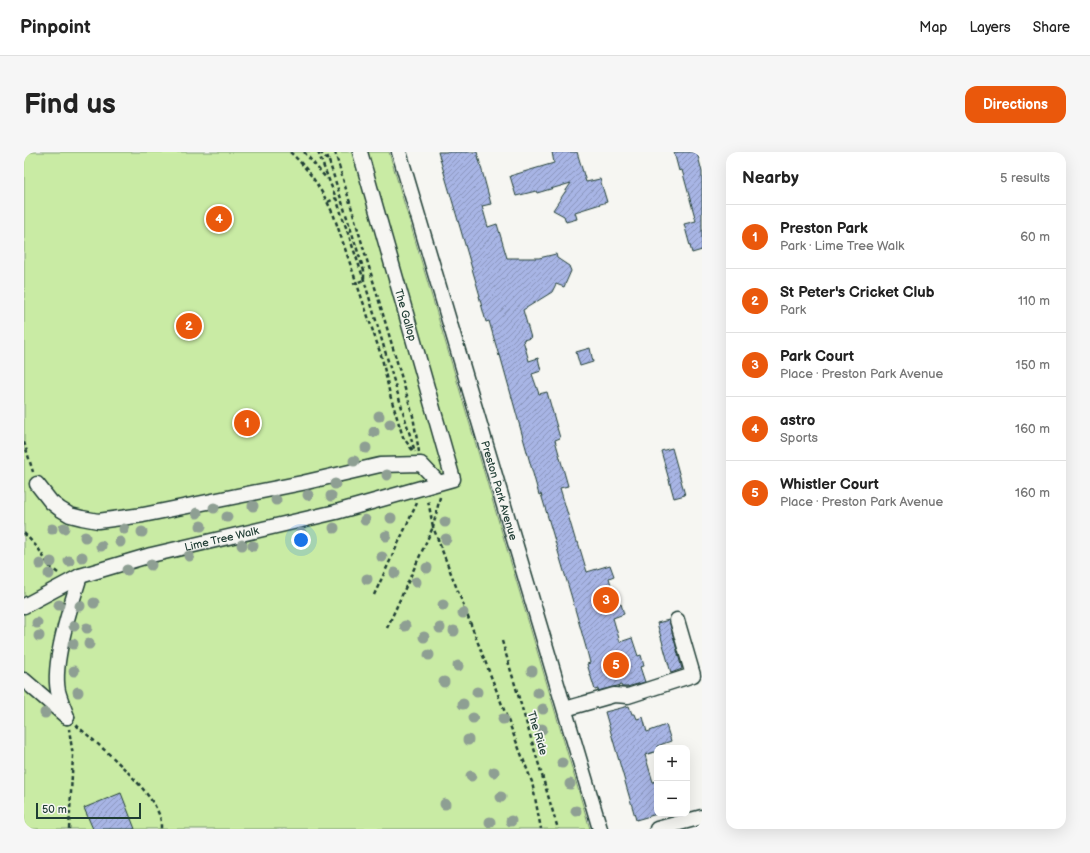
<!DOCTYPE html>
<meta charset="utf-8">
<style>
body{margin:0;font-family:"Balsamiq Sans",sans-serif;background:#f6f6f6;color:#222}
.controls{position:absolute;right:12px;bottom:12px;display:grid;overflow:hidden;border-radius:8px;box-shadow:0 4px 16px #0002}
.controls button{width:36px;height:36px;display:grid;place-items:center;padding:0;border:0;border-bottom:1px solid #e0e0e0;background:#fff;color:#222;font:20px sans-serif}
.scale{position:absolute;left:12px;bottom:10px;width:105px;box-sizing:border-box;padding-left:4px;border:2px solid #1f3d34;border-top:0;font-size:11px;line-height:14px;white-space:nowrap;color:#1f3d34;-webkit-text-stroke:3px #f6f6f2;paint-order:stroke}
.you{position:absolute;left:277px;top:388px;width:14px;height:14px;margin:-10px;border:3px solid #fff;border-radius:50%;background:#1a73e8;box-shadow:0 0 0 6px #1a73e833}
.badge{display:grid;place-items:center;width:26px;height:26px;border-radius:50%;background:#ea580c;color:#fff;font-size:13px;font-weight:700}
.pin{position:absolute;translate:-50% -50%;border:2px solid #fff;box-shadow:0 1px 4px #0006}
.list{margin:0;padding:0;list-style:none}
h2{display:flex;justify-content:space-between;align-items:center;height:52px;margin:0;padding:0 16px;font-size:17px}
h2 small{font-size:13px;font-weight:400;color:#767676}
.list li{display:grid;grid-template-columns:26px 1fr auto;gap:12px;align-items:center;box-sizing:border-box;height:64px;padding:0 16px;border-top:1px solid #e0e0e0}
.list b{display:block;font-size:15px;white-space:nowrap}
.list p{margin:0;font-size:13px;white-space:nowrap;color:#767676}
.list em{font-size:13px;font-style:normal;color:#767676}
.map{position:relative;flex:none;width:678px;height:677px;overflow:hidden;border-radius:12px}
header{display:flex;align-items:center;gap:24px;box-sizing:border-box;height:56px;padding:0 20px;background:#fff;border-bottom:1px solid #e0e0e0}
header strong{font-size:19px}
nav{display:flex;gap:22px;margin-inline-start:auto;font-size:14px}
.intro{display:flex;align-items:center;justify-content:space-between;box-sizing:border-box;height:96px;padding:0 24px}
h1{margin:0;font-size:28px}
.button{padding:10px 18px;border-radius:12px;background:#ea580c;color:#fff;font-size:14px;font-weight:700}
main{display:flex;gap:24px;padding:0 24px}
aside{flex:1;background:#fff;border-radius:12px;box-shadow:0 4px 16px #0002}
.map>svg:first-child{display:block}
.park{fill:#c9eba4;stroke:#74946c}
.building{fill:url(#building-hatch);stroke:#1f3d34}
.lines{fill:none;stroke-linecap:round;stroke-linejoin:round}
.minor-casing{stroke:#1f3d34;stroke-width:17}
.path{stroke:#1f3d34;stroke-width:2.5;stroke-dasharray:4 3;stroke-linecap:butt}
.minor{stroke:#f6f6f2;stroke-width:14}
.tree{fill:#8e9f93}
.labels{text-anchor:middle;stroke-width:3.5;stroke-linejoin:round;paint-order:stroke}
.street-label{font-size:11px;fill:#1f3d34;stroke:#f6f6f2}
</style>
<header>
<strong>Pinpoint</strong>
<nav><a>Map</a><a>Layers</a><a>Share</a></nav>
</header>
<div class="intro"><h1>Find us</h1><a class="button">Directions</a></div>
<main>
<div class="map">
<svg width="678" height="677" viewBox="0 0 678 677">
<defs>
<pattern id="building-hatch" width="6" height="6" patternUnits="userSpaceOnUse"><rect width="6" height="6" fill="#a8b5e5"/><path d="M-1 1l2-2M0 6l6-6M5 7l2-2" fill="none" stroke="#8894ba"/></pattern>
</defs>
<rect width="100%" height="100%" fill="#f6f6f2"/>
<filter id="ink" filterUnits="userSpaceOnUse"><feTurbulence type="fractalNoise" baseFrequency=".025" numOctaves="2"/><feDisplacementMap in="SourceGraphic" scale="8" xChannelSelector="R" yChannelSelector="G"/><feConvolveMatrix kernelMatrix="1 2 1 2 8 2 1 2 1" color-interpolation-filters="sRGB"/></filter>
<g filter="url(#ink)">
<path class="park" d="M 0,0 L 365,0 L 566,677 L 0,677 Z"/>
<g class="building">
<path d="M 414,0 L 453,0 L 467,52 L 458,54 L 464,75 L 473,72 L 483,106 L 515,106 L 532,102 L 533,106 L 545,114 L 547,119 L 540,135 L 532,132 L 528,140 L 499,158 L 507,186 L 499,188 L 505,209 L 514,206 L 517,219 L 508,222 L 515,242 L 523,240 L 536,286 L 531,288 L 544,334 L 536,336 L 552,390 L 554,390 L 563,420 L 586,413 L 590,424 L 585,426 L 593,454 L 597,452 L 600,462 L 589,466 L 596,490 L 608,486 L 614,504 L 617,503 L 620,514 L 616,515 L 621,530 L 603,535 L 598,535 L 597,533 L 574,539 L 574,537 L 571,538 L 563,512 L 566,511 L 563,499 L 547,443 L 517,342 L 515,343 L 476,203 L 475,204 L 465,169 L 462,170 L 455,144 L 456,144 Z"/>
<path d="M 528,0 L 553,0 L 562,30 L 576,27 L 583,50 L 551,60 L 553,67 L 542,70 L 540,64 L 529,58 L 547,31 L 513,41 L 512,39 L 492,44 L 486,24 L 530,11 Z"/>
<path d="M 650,0 L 673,0 L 678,20 L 678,98 L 668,101 L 660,72 L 672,69 L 658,18 L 655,19 Z"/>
<path d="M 566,196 L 569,210 L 556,214 L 552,200 Z"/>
<path d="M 648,296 L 661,343 L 650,346 L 637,299 Z"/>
<path d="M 645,468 L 658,517 L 647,521 L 633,471 Z"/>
<path d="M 605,554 L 608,562 L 611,562 L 613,567 L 619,565 L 623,580 L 642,573 L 647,589 L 633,594 L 633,599 L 621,603 L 629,630 L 633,629 L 633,662 L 612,668 L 581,560 Z"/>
<path d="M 97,641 L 111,677 L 69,677 L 60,656 Z"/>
</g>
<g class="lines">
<g class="minor-casing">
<g id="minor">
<path id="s1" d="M 375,0 L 576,677"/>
<path d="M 13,332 L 27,350 L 36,357 L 46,363 L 58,366 L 74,369 L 119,363 L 278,331 L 356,313 L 397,312 L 414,330"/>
<path id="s2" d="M 0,454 L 56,424 L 127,403 L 312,360 L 429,327 L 336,0"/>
<path d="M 0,528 L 43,565"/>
<path d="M 541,557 L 590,543 L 604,544 L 669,523 L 653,468"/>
<path d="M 43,565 C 40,556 36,547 34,539 C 28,510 47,453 56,424"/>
<path d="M 633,677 L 678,665"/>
</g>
</g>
<g class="path">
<path d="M 266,0 C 286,18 299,40 310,64 L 358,206 L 366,243 L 379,285 L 389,299"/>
<path d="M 280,0 L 303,27"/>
<path d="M 294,0 L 312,46 L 340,128 L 391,300"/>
<path d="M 296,0 L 305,9 L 302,0"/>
<path d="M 311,0 L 389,264 L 395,300"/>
<path d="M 305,9 L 340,119 L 340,128 L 329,132"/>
<path d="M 304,50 L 312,46"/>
<path d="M 0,290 L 9,320"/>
<path d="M 416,345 L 409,375 L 508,630 L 517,677"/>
<path d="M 0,381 L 14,396 L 26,415 L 34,421"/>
<path d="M 350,443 L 393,351"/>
<path d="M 363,476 L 409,375 L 404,348"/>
<path d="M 478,489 L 534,677"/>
<path d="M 52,573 C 76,594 126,635 136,665 C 137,668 137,673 137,677"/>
<path d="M 45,677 L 49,604 L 45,577"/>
</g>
<use href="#minor" class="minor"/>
</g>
<g class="tree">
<circle cx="355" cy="264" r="5.5"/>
<circle cx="366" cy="272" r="5.5"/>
<circle cx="350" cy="280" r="5.5"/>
<circle cx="342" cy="296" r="5.5"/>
<circle cx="330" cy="309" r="5.5"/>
<circle cx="363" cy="323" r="5.5"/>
<circle cx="311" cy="332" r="5.5"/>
<circle cx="284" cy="343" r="5.5"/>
<circle cx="307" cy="344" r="5.5"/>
<circle cx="252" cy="348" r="5.5"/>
<circle cx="229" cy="354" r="5.5"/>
<circle cx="190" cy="356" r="5.5"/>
<circle cx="173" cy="361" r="5.5"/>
<circle cx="203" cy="365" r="5.5"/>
<circle cx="367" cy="366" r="5.5"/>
<circle cx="341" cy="368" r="5.5"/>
<circle cx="421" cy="370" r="5.5"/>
<circle cx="177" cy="374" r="5.5"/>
<circle cx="40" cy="376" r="5.5"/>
<circle cx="310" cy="376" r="5.5"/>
<circle cx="28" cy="377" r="5.5"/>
<circle cx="100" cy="377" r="5.5"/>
<circle cx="118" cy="380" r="5.5"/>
<circle cx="277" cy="381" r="5.5"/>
<circle cx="362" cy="384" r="5.5"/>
<circle cx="61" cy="385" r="5.5"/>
<circle cx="422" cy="387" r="5.5"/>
<circle cx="96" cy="390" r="5.5"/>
<circle cx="218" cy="393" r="5.5"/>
<circle cx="77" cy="394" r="5.5"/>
<circle cx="229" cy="394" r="5.5"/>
<circle cx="165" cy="404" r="5.5"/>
<circle cx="58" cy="405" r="5.5"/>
<circle cx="358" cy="405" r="5.5"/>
<circle cx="45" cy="409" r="5.5"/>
<circle cx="27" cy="410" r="5.5"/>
<circle cx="16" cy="412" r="5.5"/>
<circle cx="127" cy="413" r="5.5"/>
<circle cx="403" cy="416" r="5.5"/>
<circle cx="103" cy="418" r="5.5"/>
<circle cx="371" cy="421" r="5.5"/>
<circle cx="25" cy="422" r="5.5"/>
<circle cx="343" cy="427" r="5.5"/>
<circle cx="392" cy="430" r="5.5"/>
<circle cx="70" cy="451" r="5.5"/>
<circle cx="35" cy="453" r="5.5"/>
<circle cx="419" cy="453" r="5.5"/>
<circle cx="56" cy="454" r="5.5"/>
<circle cx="439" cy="461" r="5.5"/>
<circle cx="13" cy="471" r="5.5"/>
<circle cx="50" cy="474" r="5.5"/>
<circle cx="381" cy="474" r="5.5"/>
<circle cx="63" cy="476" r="5.5"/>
<circle cx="416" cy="476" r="5.5"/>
<circle cx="430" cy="479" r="5.5"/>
<circle cx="15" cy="484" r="5.5"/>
<circle cx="400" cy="485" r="5.5"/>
<circle cx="49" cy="492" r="5.5"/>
<circle cx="65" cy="492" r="5.5"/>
<circle cx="405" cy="503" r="5.5"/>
<circle cx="434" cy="514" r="5.5"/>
<circle cx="50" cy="519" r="5.5"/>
<circle cx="508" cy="519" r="5.5"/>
<circle cx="420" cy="530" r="5.5"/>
<circle cx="54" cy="540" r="5.5"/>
<circle cx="453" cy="540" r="5.5"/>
<circle cx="514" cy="541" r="5.5"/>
<circle cx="439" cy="552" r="5.5"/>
<circle cx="519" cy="557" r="5.5"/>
<circle cx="21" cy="561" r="5.5"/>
<circle cx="449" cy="566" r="5.5"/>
<circle cx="479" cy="567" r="5.5"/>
<circle cx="518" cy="577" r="5.5"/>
<circle cx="444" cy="588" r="5.5"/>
<circle cx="538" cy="611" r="5.5"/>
<circle cx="470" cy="620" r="5.5"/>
<circle cx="447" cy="624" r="5.5"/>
<circle cx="546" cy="632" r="5.5"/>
<circle cx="477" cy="645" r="5.5"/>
<circle cx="421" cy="652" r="5.5"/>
<circle cx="552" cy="659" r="5.5"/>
<circle cx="487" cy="669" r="5.5"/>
<circle cx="466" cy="670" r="5.5"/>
</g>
</g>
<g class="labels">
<g class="street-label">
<text transform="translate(382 163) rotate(74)" y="4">The Gallop</text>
<text dy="4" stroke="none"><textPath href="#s1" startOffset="353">Preston Park Avenue</textPath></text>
<text dy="4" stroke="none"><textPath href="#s2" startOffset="210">Lime Tree Walk</textPath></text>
<text transform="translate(514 581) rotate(73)" y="4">The Ride</text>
</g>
</g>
</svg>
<div class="controls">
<button>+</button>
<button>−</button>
</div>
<div class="scale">50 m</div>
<div class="you"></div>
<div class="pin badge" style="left:223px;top:271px">1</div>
<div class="pin badge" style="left:165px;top:174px">2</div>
<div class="pin badge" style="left:582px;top:448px">3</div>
<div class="pin badge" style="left:195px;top:67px">4</div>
<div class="pin badge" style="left:592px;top:513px">5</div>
</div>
<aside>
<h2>Nearby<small>5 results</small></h2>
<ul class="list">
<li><span class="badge">1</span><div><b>Preston Park</b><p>Park · Lime Tree Walk</p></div><em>60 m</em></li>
<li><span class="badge">2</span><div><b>St Peter's Cricket Club</b><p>Park</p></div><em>110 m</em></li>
<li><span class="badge">3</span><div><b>Park Court</b><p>Place · Preston Park Avenue</p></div><em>150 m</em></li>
<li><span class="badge">4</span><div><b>astro</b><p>Sports</p></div><em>160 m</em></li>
<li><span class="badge">5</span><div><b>Whistler Court</b><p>Place · Preston Park Avenue</p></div><em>160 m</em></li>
</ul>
</aside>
</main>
